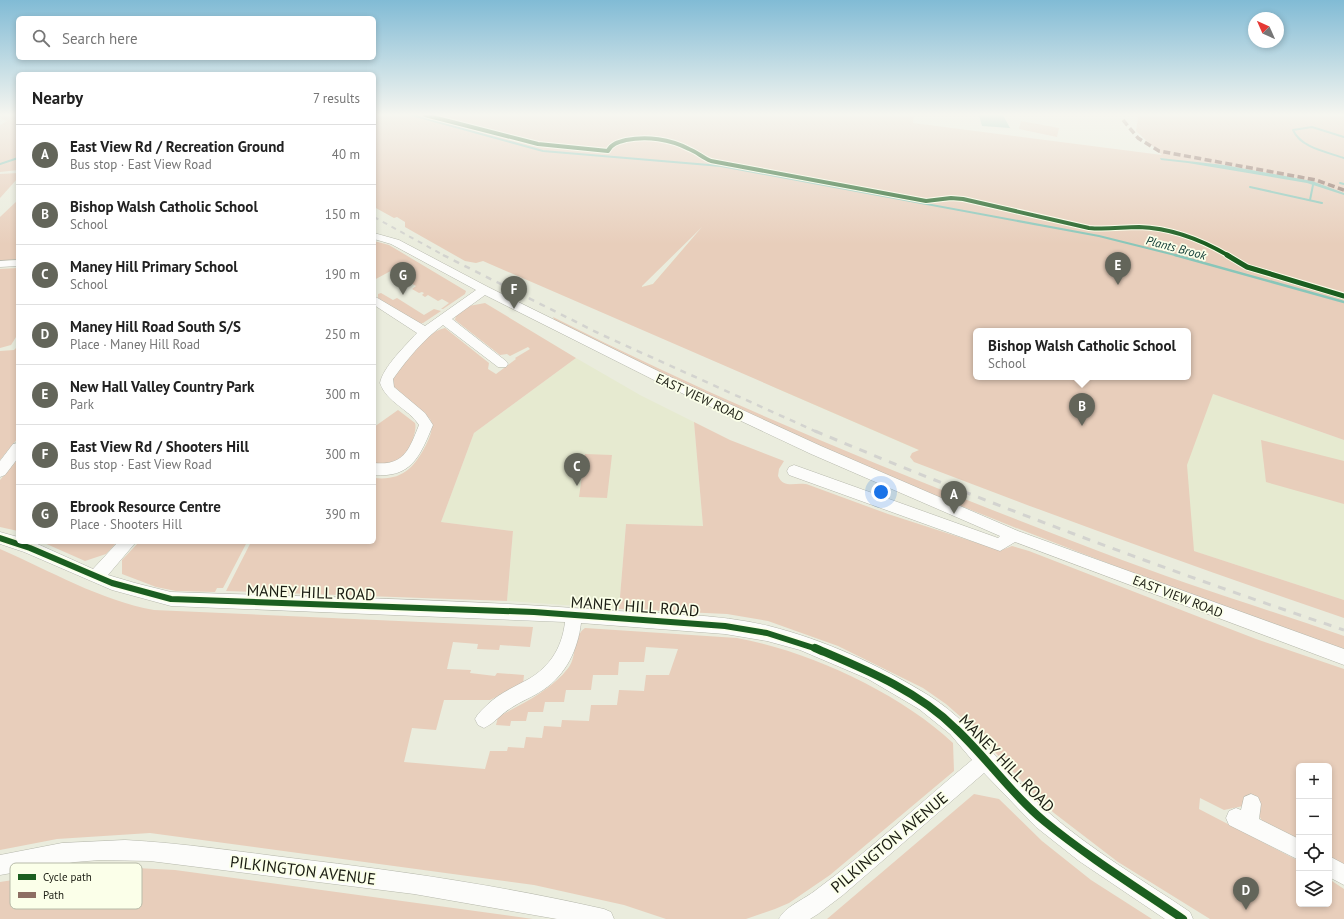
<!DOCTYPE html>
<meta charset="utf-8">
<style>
body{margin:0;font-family:"PT Sans",sans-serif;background:#f6f6f6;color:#222}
.controls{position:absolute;right:12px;bottom:12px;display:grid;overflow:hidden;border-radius:6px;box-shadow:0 2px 6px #0003}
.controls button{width:36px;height:36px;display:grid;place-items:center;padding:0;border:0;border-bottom:1px solid #e0e0e0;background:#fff;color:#222;font:20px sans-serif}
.compass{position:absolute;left:1248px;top:12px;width:36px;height:36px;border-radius:50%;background:#fff;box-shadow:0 2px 6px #0003;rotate:315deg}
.you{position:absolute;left:881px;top:492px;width:14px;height:14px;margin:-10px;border:3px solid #fff;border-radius:50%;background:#1a73e8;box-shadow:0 0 0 6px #1a73e833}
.badge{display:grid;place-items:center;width:26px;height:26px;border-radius:50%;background:#63655a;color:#fff;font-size:13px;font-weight:700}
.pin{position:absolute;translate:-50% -33px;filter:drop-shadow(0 1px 2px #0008)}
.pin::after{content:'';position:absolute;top:21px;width:14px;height:12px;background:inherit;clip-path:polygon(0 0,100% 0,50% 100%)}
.popup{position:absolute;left:973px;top:328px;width:218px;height:52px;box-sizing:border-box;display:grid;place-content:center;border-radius:6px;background:#fff;filter:drop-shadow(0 1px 3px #0005);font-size:13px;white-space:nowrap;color:#767676}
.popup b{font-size:15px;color:#222}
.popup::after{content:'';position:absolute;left:50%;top:100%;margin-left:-8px;border:8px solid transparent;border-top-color:#fff}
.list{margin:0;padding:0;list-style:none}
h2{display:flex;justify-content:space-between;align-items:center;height:52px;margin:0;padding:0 16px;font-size:17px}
h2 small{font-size:13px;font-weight:400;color:#767676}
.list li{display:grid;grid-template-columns:26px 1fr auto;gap:12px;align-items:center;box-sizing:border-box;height:60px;padding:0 16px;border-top:1px solid #e0e0e0}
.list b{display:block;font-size:15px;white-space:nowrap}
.list p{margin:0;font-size:13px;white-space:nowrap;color:#767676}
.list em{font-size:13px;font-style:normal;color:#767676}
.icon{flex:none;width:22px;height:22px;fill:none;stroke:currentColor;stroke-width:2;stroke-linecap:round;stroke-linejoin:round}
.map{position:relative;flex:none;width:1344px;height:919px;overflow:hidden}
.search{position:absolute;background:#fff;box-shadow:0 2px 6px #0003;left:16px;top:16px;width:360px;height:44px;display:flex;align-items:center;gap:10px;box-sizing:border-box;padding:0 14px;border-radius:6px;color:#767676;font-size:15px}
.panel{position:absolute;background:#fff;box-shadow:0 2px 6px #0003;left:16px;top:72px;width:360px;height:472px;border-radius:6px}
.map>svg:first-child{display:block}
.built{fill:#e6ead0}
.green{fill:#e8cebb;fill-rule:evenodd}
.water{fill:#88c6b9}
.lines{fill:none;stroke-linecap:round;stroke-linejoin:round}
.stream-far1{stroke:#88c6b9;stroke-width:2}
.stream{stroke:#88c6b9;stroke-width:2.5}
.minor-casing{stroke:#b6b8ac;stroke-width:1}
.minor{fill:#fcfcfa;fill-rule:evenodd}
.rail-far2{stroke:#d3d3cf;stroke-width:2;stroke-dasharray:5 5;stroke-linecap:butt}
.rail-far1{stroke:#d3d3cf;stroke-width:2.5;stroke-dasharray:6 6;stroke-linecap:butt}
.rail{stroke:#d3d3cf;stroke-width:3;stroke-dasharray:8 8;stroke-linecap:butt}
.quiet{stroke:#8d6e63;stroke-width:3.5;stroke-dasharray:7 3.5;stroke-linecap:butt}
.cycleway-far3-casing{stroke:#fbffe9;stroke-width:6}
.cycleway-far2-casing{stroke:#fbffe9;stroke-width:7}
.cycleway-far1-casing{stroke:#fbffe9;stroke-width:9}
.cycleway-casing{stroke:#fbffe9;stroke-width:10}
.cycleway-far3{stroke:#1b5e20;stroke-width:4}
.cycleway-far2{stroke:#1b5e20;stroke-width:5}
.cycleway-far1{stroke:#1b5e20;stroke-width:6}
.cycleway{stroke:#1b5e20;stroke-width:8}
.labels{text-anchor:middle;stroke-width:3.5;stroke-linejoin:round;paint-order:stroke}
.far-water-label{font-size:12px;font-style:italic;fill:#0e3933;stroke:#fbffe9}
.street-label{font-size:13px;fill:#1b1d13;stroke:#fbffe9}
.near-street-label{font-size:16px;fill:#1b1d13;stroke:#fbffe9}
.key{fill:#fbffe9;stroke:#b8bba9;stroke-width:1}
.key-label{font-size:11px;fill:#1b1d13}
</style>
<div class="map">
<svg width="1344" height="919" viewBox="0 0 1344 919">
<rect width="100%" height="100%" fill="#eaecdd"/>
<g class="built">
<path d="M 707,222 L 976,331 L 976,377 L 1213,394 L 1344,440 L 1344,600 L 1022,495 L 771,386 L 641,287 L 653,284 Z"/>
<path d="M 576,358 L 640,395 L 694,422 L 703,526 L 626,524 L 619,609 L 507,601 L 513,531 L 441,522 L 474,433 Z"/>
</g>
<g class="green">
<path d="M 0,115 L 18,115 L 18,170 L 0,172 L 0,125 L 7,121 L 1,119 L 2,118 L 0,117 Z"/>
<path d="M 374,115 L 914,115 L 913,123 L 1162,155 L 1136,131 L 1138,118 L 1134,115 L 1344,115 L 1344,440 L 1213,394 L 1187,465 L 1194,551 L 1344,600 L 1344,618 C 1200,569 1057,517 914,462 L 910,457 L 912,453 L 919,450 L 483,261 L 476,263 L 465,261 L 405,227 L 405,222 L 397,217 L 394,218 L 374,207 ZM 702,227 L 653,284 L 642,287 L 642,286 ZM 976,331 L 1188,331 L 1188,377 L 976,377 Z"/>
<path d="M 1021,121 L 1059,128 L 1057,137 L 1019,129 Z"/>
<path d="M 18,173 L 18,178 L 0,198 L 0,174 Z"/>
<path d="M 18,200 L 18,259 L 0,261 L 0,217 Z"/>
<path d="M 374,241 L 389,245 L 466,291 L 465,294 L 443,309 L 441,309 L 449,303 L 442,299 L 438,301 L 428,295 L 425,297 L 422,295 L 424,293 L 422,292 L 419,293 L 412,289 L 416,286 L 409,282 L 416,278 L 398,267 L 374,280 Z"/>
<path d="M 18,268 L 18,334 L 11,345 L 0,348 L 0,269 Z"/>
<path d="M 381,293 L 393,300 L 397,298 L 424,315 L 434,309 L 441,311 L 423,323 L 419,324 L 378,298 L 378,294 Z"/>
<path d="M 485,303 L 576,358 L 474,433 L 441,522 L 513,531 L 507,601 L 226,591 L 251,542 L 374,542 L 374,478 C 402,481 414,468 426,445 C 430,436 434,429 430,419 L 390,383 C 403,365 422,333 445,328 L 489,363 L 488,369 L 496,374 L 516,359 L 515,358 L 530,349 L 528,347 L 510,356 L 507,354 L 500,355 L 455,320 L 456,315 L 469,306 Z"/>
<path d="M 553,317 C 730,407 915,481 1101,552 C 1181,583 1263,608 1344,636 L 1344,650 C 1172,588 1000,525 832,452 C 739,411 648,367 556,324 Z"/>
<path d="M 18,346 L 18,438 L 0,460 L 0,351 L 14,350 Z"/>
<path d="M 398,410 L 415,423 C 418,431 407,457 400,461 C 394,465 381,464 374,465 L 374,427 Z"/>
<path d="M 694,422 L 730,440 L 784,461 L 779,469 L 778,476 C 784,490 797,481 809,485 L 888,514 L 996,549 L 1002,550 L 1012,546 L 1029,551 L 1256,639 L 1344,669 L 1344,870 L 1329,860 L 1329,766 L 1299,766 L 1299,846 L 1264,825 L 1258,813 L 1243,806 L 1224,810 L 1200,798 L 1199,809 L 1299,861 L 1299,904 L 1329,904 L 1329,879 L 1344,889 L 1344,919 L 1210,919 L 1118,862 L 1054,813 L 1031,791 L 970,725 L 946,704 L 923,688 L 838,646 L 768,621 L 727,614 L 619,609 L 626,524 L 703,526 Z"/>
<path d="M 1261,440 L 1344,461 L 1344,504 L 1266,482 Z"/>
<path d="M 585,454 L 612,455 L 607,498 L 579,497 Z"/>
<path d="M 18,459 L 18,531 L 0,527 L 0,480 Z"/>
<path d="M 42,542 L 117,542 L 106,554 L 85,561 Z"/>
<path d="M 139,542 L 247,542 L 223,588 L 217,588 L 215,592 L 176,591 L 156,587 L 122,574 L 122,560 Z"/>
<path d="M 0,549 C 51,571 99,600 154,610 L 533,627 L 530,647 L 500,645 L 499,650 L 477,649 L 478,644 L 453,642 L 447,669 L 471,670 L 470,673 L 495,676 L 497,673 L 524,675 L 523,684 L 490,700 L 444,700 L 436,730 L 412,728 L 404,762 L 485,769 L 490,751 L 507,751 L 508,747 L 524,748 L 526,737 L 542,738 L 544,726 L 561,727 L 562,720 L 589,721 L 591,705 L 617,705 L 619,690 L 644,691 L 646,675 L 669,675 L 678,649 L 646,647 L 644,662 L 619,662 L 618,675 L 593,675 L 591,690 L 566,690 L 564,702 L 545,702 L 543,712 L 528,712 L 526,721 L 511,721 L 510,726 L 496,725 L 498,717 C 523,703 551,691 569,667 C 577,656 572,637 585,628 L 737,638 C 809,651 900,693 953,743 L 954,771 L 830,875 L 789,903 L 775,909 L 746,919 L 666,919 L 624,905 L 534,885 L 150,833 L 57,839 L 0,850 Z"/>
<path d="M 974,794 L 999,799 L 1042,841 L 1091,880 L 1152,919 L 827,919 Z"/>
<path d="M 117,867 L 175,870 L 533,919 L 0,919 L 0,882 L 84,869 Z"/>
</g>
<g class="water">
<path d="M 979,115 L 1003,115 L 1010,128 L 982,126 Z"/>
<path d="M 1160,158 L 1224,165 L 1312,181 L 1344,193 L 1344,195 L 1307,183 L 1188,163 L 1161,160 Z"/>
</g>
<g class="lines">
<g class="stream-far1">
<path d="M 412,115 L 543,151 L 721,166 L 1099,236 L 1179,256"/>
<path d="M 1344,137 L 1312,127 L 1293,130 C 1301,148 1327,152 1344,158"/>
<path d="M 0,164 L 18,158"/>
<path d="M 1340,183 L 1344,184"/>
<path d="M 1250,187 L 1322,203"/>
<path d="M 1310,200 L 1313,185"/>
</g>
<path class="stream" d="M 1175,255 L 1344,302"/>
<g class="minor-casing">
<g id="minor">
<path d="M 374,233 L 399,240 L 488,287 L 664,374 L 821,446 L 1018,531 L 1344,649 L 1344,665 L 1015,542 L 1000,551 L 789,475 L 787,471 L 789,467 L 794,465 L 998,538 L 1000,536 L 811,454 L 654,380 L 485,295 L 452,319 L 506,361 L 508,364 L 506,367 L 498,367 L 443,325 C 423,340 408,358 393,379 L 394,387 L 425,413 L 433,425 C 420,456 412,478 374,475 L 374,463 C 404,466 409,450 419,425 C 409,409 386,402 380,383 C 383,367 406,345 417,333 L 374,305 L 374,296 L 425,326 L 476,290 L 391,244 L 374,239 Z"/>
<path d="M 18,260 L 18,266 L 0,267 L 0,261 Z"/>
<path d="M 18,443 L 18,458 L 5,475 L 0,477 L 0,461 L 13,444 Z"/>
<path d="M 0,532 L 18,537 L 18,542 L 33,542 L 93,569 L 118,542 L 136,542 L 108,575 L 135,583 L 171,592 C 315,597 459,599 602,610 C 657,614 716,613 769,626 C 825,640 879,665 928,695 C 975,724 1008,775 1048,812 C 1091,850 1143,880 1190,912 L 1193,919 L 1165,919 L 1079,861 L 1036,827 L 984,773 L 843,895 L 818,914 L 810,919 L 779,919 C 784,907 805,899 816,890 C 870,850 920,803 972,760 L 950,734 L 919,709 L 868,679 L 800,650 L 767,641 L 725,634 L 581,623 C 578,649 566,675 543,690 C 533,697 521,701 511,708 C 501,714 495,723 484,728 L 478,725 L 475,719 C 478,713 482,710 487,705 C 497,695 510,689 523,682 C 548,670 562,649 565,622 L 171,606 L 112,590 L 24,552 L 0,544 Z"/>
<path d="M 1251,794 L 1258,797 L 1261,804 L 1259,819 L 1299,839 L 1299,860 L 1229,825 L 1226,818 L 1229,811 L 1236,808 L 1241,810 L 1244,797 Z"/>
<path d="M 125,840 C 183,843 241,852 299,859 C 402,871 503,886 604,909 L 611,912 L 614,919 L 557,919 L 414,894 L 150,861 L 100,860 L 75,862 L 0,875 L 0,855 L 62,843 Z"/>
<path d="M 1329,856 L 1344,864 L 1344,885 L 1329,877 Z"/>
</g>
</g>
<use href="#minor" class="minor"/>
<path class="rail-far2" d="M 374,217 L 445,256"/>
<path class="rail-far1" d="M 443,255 L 600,334 L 817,432"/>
<path class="rail" d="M 815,431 C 989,504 1165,570 1344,630"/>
<path class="quiet" d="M 1123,120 L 1138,138 L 1159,151 L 1316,180 L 1344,190"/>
<g class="cycleway-far3-casing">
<path id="cycleway-far3" d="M 425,115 L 538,144 L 608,151 C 611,144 618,142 626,140 C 647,136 670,139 689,149 C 697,152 703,158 711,161 L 926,201 L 951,198 L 963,199 L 1089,228 C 1106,230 1122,227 1139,227 C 1171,228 1202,240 1229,256"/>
</g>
<g class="cycleway-far2-casing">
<path id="cycleway-far2" d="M 1227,255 L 1247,267 L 1344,296"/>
</g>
<g class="cycleway-far1-casing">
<path id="cycleway-far1" d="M 0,538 L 30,548 L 112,583 L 171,599 L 534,612 L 725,626 L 767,633 L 817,649"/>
</g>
<g class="cycleway-casing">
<path id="cycleway" d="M 815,648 C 864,669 917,690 956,729 C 987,758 1011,794 1044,821 C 1088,857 1136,887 1183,919"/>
</g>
<use href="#cycleway-far3" class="cycleway-far3"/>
<use href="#cycleway-far2" class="cycleway-far2"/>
<use href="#cycleway-far1" class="cycleway-far1"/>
<use href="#cycleway" class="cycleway"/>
</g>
<linearGradient id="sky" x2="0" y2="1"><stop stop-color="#81bbd5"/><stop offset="0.47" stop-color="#f6f6f0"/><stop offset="1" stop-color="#f6f6f0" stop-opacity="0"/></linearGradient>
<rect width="1344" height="244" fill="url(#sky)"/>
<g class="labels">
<g class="far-water-label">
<text transform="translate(1176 248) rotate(15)" y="4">Plants Brook</text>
</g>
<g class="street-label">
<text transform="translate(700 397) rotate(25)" y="5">EAST VIEW ROAD</text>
<text transform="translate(1178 596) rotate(21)" y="5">EAST VIEW ROAD</text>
</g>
<g class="near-street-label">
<text transform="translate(311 592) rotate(2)" y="6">MANEY HILL ROAD</text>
<text transform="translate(635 606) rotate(4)" y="6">MANEY HILL ROAD</text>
<text transform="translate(1007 763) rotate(46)" y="6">MANEY HILL ROAD</text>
<text transform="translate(889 842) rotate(-40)" y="6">PILKINGTON AVENUE</text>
<text transform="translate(303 870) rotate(7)" y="6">PILKINGTON AVENUE</text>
</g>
</g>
<rect x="10" y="863" width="132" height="46" rx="6" class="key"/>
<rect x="18" y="874" width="18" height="6" fill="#1b5e20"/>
<rect x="18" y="892" width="18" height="6" fill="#8d6e63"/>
<g class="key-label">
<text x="43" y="881">Cycle path</text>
<text x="43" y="899">Path</text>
</g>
</svg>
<div class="controls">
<button>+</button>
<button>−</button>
<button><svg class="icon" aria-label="locate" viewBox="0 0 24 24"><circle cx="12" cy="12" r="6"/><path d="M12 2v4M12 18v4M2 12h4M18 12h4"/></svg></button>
<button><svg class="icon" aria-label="layers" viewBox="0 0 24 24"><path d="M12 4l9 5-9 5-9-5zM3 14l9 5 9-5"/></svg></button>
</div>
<svg class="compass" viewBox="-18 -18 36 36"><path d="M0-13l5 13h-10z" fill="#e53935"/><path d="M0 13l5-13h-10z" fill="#767676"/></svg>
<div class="you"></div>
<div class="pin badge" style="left:954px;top:514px">A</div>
<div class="pin badge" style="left:1082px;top:426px">B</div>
<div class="popup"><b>Bishop Walsh Catholic School</b>School</div>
<div class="pin badge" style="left:577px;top:486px">C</div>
<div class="pin badge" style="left:1246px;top:910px">D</div>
<div class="pin badge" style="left:1118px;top:285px">E</div>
<div class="pin badge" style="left:514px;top:309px">F</div>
<div class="pin badge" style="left:403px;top:295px">G</div>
<div class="search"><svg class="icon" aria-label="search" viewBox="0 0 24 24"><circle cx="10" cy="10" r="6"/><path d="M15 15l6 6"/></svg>Search here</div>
<section class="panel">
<h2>Nearby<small>7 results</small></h2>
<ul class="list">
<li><span class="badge">A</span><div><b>East View Rd / Recreation Ground</b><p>Bus stop · East View Road</p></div><em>40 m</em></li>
<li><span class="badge">B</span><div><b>Bishop Walsh Catholic School</b><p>School</p></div><em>150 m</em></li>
<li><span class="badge">C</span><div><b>Maney Hill Primary School</b><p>School</p></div><em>190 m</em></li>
<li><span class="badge">D</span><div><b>Maney Hill Road South S/S</b><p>Place · Maney Hill Road</p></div><em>250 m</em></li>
<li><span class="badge">E</span><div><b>New Hall Valley Country Park</b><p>Park</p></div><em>300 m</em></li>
<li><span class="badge">F</span><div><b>East View Rd / Shooters Hill</b><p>Bus stop · East View Road</p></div><em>300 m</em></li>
<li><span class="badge">G</span><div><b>Ebrook Resource Centre</b><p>Place · Shooters Hill</p></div><em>390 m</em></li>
</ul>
</section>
</div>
